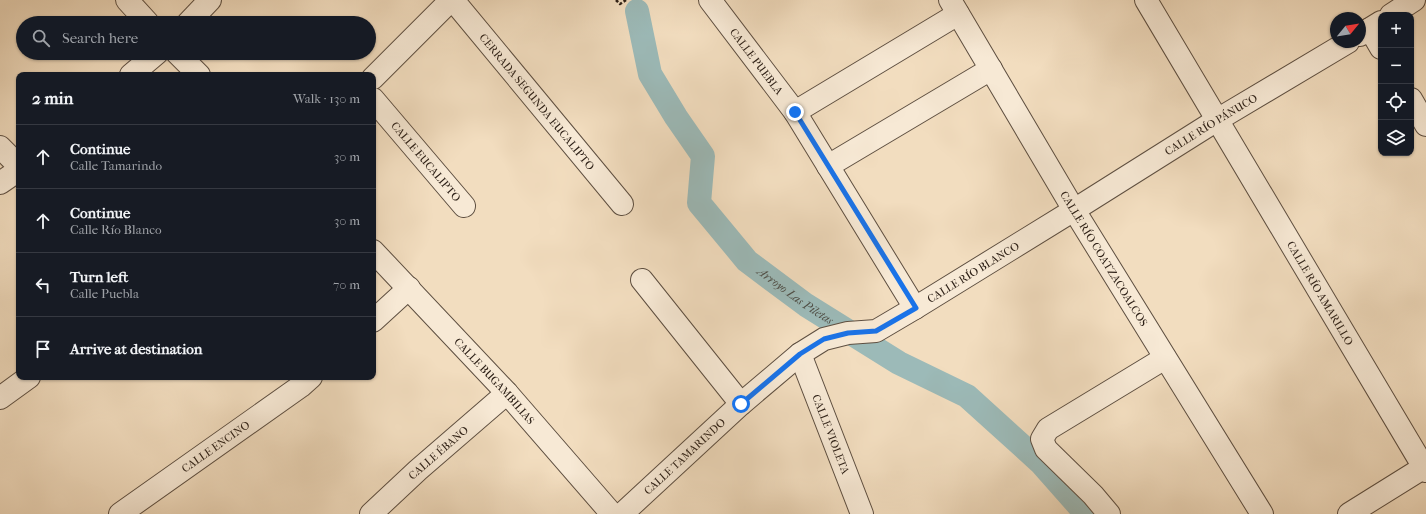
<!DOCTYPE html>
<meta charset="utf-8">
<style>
body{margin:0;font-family:"IM FELL French Canon",serif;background:#20242c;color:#f1f3f6}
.controls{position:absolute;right:12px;top:12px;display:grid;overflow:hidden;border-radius:8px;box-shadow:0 1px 3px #0004}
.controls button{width:36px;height:36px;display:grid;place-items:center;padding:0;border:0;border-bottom:1px solid #363941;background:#171b24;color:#f1f3f6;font:20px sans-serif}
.compass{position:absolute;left:1330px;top:12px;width:36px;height:36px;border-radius:50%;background:#171b24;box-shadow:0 1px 3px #0004;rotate:60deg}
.stop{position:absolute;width:12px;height:12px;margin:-9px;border:3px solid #1a73e8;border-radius:50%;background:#fff}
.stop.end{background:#1a73e8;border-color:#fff;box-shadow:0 1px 4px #0008}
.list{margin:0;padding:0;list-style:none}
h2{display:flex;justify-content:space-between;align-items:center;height:52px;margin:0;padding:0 16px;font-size:17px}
h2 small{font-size:13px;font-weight:400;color:#9ea1a6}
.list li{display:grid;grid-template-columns:26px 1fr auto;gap:12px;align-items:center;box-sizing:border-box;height:64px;padding:0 16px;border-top:1px solid #363941}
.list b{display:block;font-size:15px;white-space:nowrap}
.list p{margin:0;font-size:13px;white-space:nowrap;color:#9ea1a6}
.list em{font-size:13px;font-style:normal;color:#9ea1a6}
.icon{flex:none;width:22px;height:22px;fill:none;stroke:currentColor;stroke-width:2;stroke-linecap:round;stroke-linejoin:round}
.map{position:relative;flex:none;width:1426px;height:514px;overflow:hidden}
.search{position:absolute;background:#171b24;box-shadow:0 1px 3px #0004;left:16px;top:16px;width:360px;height:44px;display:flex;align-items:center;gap:10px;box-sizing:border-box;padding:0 14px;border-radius:22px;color:#9ea1a6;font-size:15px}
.panel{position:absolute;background:#171b24;box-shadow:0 1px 3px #0004;left:16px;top:72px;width:360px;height:308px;border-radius:8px}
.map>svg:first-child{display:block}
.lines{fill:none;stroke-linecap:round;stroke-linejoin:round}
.canal{stroke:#9cbab8;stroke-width:24}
.minor-casing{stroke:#5e4f41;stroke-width:24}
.path{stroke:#2d2017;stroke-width:2.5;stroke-dasharray:3 2;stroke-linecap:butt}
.minor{stroke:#f7e9d5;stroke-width:22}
.route{stroke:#1a73e8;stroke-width:5}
.labels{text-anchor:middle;stroke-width:3;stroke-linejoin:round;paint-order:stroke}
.street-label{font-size:11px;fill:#2d2017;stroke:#f7e9d5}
.water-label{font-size:12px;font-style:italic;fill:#4e4e47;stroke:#f7e9d5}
</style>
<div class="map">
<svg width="1426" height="514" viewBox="0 0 1426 514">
<rect width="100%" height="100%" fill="#f2ddbf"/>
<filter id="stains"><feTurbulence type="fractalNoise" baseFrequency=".005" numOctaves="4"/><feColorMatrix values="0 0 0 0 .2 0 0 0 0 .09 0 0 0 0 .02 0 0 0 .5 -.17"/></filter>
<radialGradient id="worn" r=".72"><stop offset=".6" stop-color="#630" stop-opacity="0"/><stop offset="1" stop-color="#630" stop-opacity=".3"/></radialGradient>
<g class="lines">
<path class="canal" id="s1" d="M 637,11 L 650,74 L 676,117 L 703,156 L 699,203 L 747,261 L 806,305 L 899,363 L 967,396 L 1041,463 L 1086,514"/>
<g class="minor-casing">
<g id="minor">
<path d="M 127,0 L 148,23"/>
<path id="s2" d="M 453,0 L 622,204"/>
<path id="s3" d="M 710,0 L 795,112 L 915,308"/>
<path id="s4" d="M 950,0 L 1074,210 L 1262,514"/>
<path id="s5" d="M 1146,0 L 1426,471"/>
<path d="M 1391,15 L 1414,0"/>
<path d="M 188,23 L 210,0"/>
<path d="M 1370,29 L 1381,48"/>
<path d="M 1360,35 L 1381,22"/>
<path d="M 177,53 L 199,75"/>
<path d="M 131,75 L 157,53"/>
<path d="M 373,78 L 451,0"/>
<path id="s6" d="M 373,99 L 464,206"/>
<path d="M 1411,99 L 1426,125"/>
<path d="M 795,112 L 958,14"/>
<path d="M 0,147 L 19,166"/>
<path d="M 828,166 L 991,69"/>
<path d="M 0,183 L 19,170"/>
<path id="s7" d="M 373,251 L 507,393 L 612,514"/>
<path d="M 642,280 L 741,404"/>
<path d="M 373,321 L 409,288"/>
<path id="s8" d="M 800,354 L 862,514"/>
<path d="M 0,398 L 29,377"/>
<path id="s9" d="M 120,514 L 301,386 L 311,377"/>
<path id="s10" d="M 371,514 L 418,470 L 507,393"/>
<path id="s11" d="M 622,514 L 741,404 L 800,354 L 824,339 L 848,333 L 876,331 L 915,308 L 1074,210 L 1217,120 L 1348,42"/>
<path d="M 1109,514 L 1093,495 L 1046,449 L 1042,439 L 1048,429 L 1165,358"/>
<path d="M 1349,514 L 1426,466"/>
</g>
</g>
<path class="path" d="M 616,0 L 620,4 L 626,0"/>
<use href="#minor" class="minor"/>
</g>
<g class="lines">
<path class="route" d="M 741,404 L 800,354 L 824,339 L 848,333 L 876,331 L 916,308 L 795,112"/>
</g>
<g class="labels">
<g class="street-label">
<text dy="4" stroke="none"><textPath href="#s3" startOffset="77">CALLE PUEBLA</textPath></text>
<text dy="4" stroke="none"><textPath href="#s2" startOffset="132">CERRADA SEGUNDA EUCALIPTO</textPath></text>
<text dy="4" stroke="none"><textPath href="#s11" startOffset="714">CALLE RÍO PÁNUCO</textPath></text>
<text dy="4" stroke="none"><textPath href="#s6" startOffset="82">CALLE EUCALIPTO</textPath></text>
<text dy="4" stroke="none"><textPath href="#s4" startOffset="301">CALLE RÍO COATZACOALCOS</textPath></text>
<text dy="4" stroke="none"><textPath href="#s11" startOffset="434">CALLE RÍO BLANCO</textPath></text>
<text dy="4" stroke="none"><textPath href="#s5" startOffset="341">CALLE RÍO AMARILLO</textPath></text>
<text dy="4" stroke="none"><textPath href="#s7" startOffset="178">CALLE BUGAMBILIAS</textPath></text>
<text dy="4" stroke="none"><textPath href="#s8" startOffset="86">CALLE VIOLETA</textPath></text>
<text dy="4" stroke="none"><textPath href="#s9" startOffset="117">CALLE ENCINO</textPath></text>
<text dy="4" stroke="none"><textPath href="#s10" startOffset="91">CALLE ÉBANO</textPath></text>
<text dy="4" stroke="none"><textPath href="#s11" startOffset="85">CALLE TAMARINDO</textPath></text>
</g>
<g class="water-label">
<text dy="4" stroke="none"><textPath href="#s1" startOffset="344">Arroyo Las Piletas</textPath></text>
</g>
</g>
<rect width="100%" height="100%" filter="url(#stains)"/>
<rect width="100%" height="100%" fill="url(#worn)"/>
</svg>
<div class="controls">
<button>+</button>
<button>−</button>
<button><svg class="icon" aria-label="locate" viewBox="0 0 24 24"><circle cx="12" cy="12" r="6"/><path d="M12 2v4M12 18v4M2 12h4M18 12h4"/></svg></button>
<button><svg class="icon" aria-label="layers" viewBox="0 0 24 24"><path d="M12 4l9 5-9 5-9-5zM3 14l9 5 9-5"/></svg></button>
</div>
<svg class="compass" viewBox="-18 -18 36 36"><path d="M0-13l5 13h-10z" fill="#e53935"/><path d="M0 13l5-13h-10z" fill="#9ea1a6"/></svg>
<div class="stop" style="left:741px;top:404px"></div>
<div class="stop end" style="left:795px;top:112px"></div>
<div class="search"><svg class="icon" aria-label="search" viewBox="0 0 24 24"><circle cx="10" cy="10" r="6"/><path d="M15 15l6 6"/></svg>Search here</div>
<section class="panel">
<h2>2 min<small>Walk · 130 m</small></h2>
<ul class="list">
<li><svg class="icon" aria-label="ahead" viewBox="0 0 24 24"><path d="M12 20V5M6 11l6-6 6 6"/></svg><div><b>Continue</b><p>Calle Tamarindo</p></div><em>30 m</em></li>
<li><svg class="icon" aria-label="ahead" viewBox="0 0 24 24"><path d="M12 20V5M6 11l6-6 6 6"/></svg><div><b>Continue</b><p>Calle Río Blanco</p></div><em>30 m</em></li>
<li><svg class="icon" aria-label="left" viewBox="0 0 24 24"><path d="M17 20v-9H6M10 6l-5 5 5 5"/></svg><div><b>Turn left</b><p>Calle Puebla</p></div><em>70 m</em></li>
<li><svg class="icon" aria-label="arrive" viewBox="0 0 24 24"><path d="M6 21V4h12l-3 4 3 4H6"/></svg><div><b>Arrive at destination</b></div></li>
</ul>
</section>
</div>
